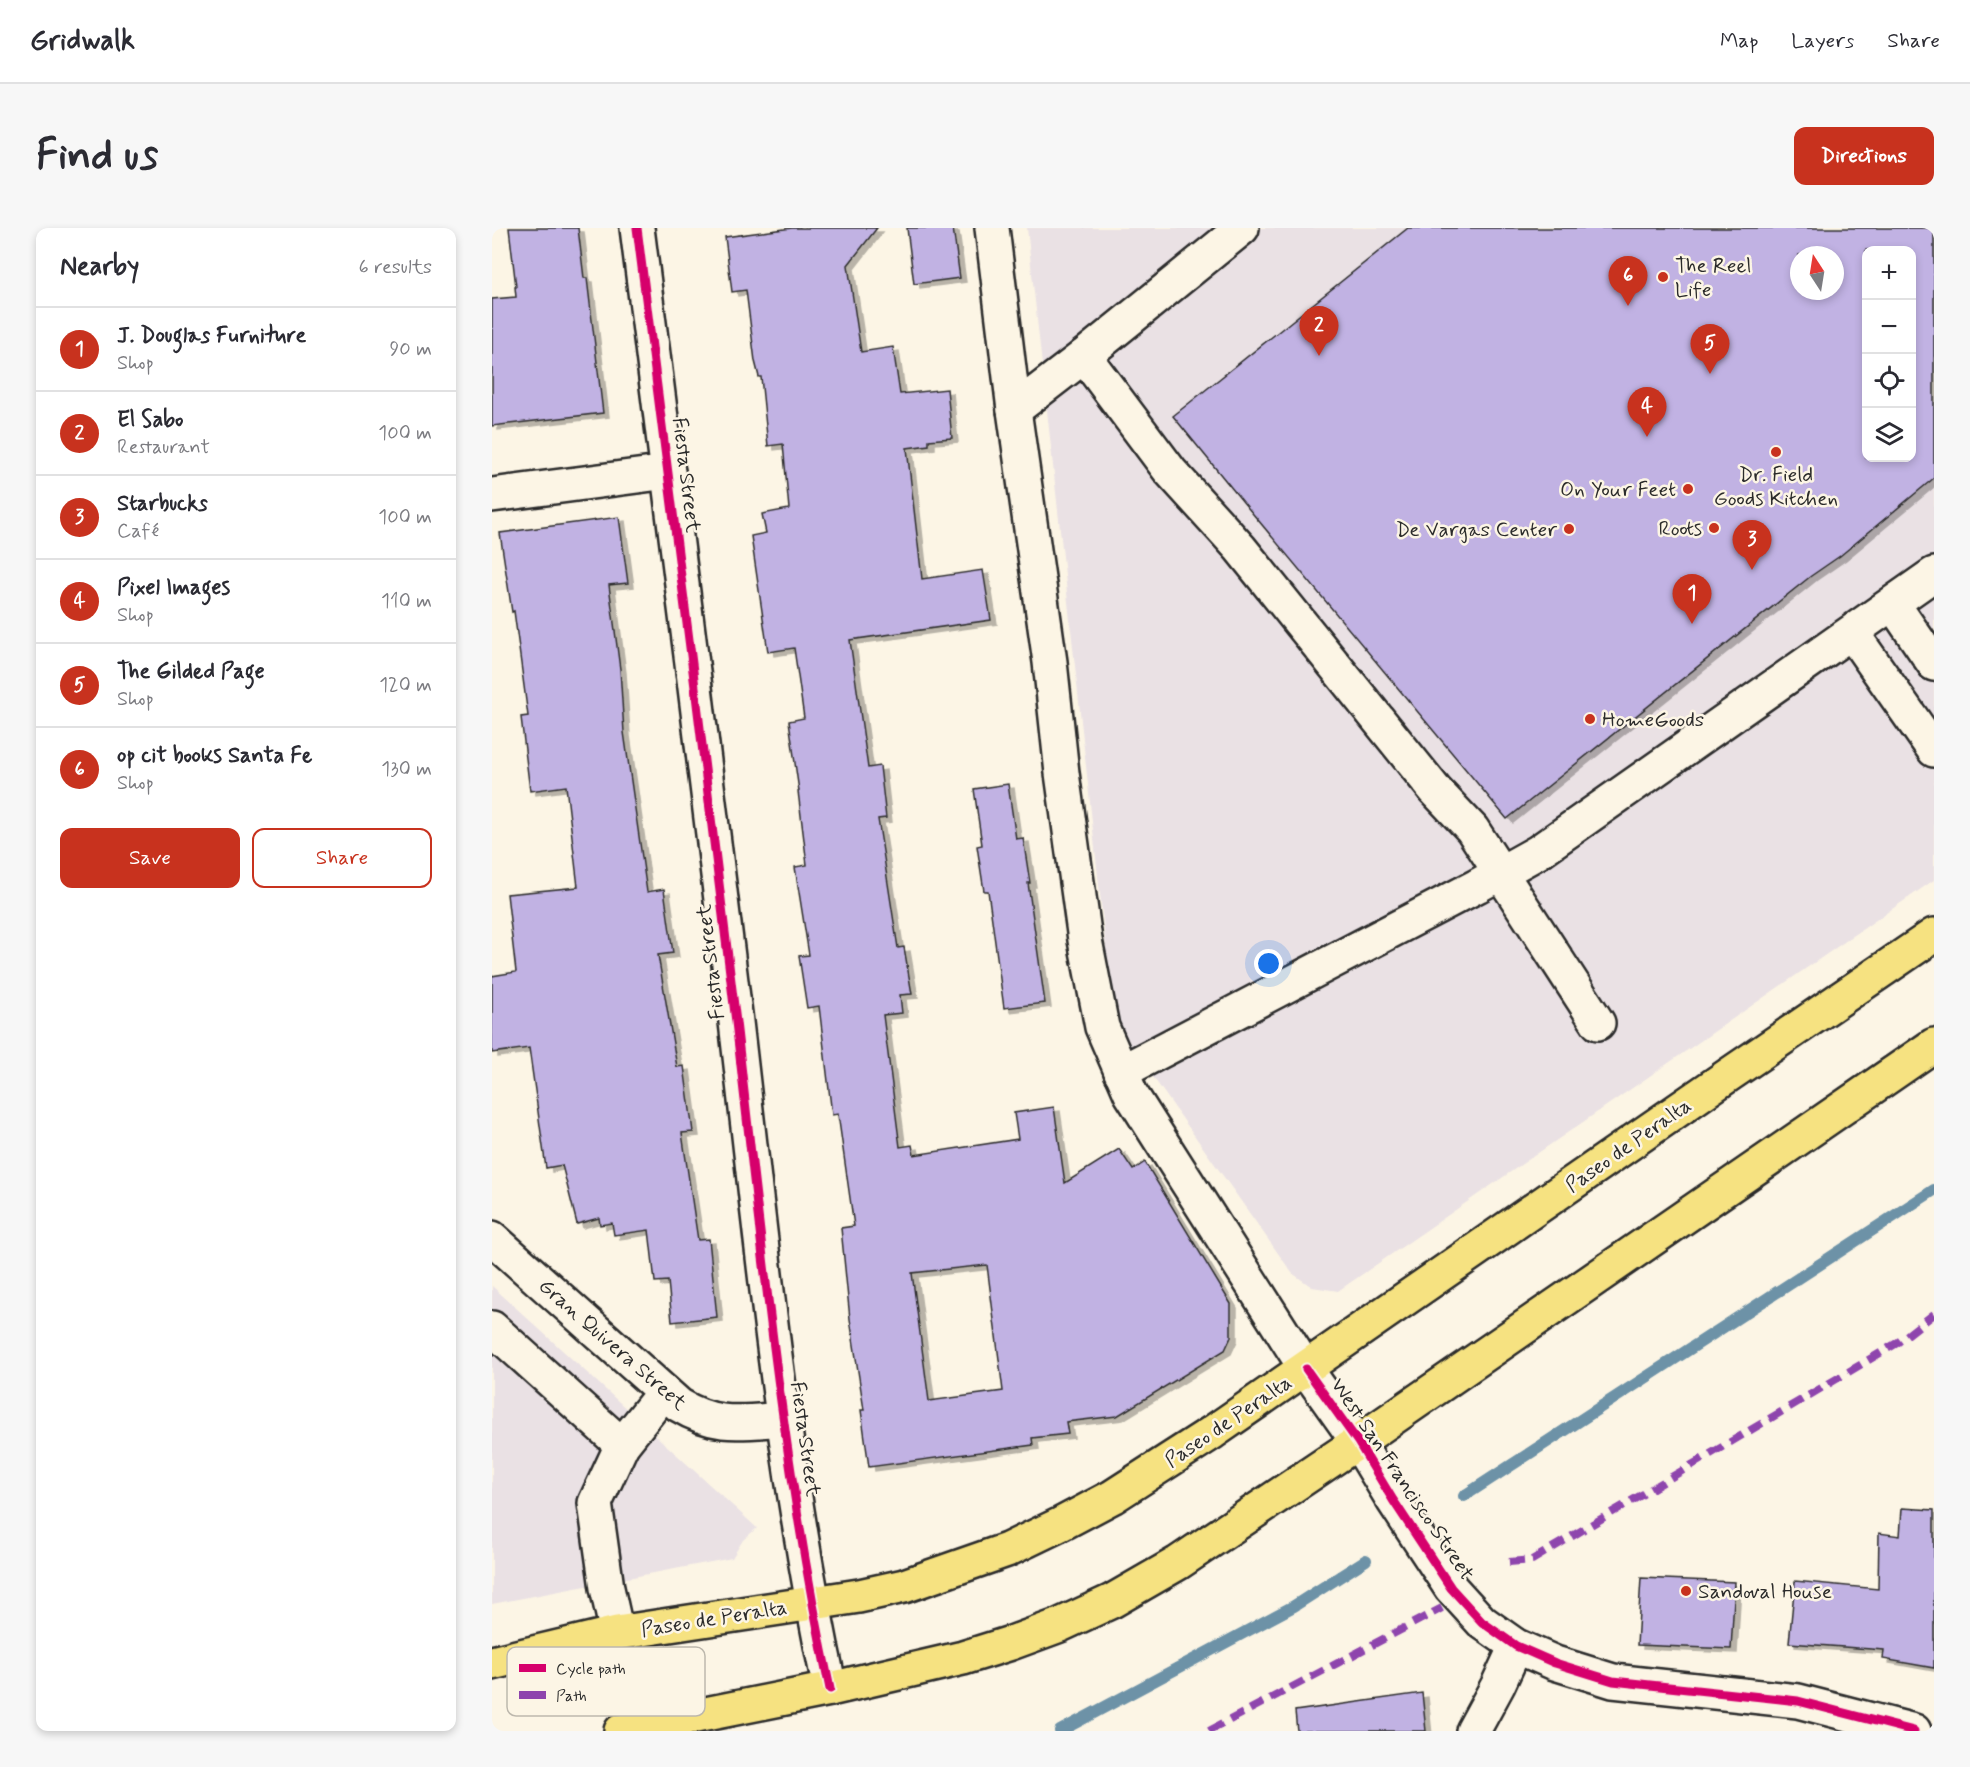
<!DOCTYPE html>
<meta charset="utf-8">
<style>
body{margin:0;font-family:Mynerve,sans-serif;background:#f7f7f7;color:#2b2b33}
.controls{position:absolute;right:18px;top:18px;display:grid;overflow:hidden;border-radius:12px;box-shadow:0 3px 9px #0003}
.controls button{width:54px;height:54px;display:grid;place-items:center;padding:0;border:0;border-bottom:2px solid #e1e1e2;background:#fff;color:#2b2b33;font:30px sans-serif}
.compass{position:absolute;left:1298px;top:18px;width:54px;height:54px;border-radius:50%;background:#fff;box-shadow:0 3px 9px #0003;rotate:348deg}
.you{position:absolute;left:777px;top:736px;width:21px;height:21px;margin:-15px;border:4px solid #fff;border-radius:50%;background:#1a73e8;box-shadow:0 0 0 9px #1a73e833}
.badge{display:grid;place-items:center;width:39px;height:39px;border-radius:50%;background:#c8321e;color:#fff;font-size:20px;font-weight:700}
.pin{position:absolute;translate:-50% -50px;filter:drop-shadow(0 2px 3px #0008)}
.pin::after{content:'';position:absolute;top:32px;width:21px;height:18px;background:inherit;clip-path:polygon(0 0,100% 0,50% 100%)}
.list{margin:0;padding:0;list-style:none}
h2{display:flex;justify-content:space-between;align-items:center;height:78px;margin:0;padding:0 24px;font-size:26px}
h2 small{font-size:20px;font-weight:400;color:#7c7c81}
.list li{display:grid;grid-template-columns:39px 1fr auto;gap:18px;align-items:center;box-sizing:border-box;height:84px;padding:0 24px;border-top:2px solid #e1e1e2}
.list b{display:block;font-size:22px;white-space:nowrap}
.list p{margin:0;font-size:20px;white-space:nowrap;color:#7c7c81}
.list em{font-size:20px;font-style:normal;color:#7c7c81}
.actions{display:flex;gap:12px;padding:18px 24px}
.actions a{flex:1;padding:14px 0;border:2px solid #c8321e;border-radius:12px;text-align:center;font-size:21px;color:#c8321e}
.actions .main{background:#c8321e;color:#fff}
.icon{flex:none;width:33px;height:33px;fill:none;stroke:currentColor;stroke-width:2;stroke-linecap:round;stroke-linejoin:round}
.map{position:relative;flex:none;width:1442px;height:1503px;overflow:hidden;border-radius:12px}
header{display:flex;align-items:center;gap:36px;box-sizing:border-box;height:84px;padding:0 30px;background:#fff;border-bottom:2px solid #e1e1e2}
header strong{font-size:28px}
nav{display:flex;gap:33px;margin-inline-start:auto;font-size:21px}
.intro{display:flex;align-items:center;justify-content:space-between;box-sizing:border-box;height:144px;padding:0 36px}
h1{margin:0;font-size:42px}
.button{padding:15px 27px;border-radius:12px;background:#c8321e;color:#fff;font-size:21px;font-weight:700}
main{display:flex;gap:36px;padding:0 36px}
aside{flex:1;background:#fff;border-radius:12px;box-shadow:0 3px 9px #0003}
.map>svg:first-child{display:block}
.built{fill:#eae1e4;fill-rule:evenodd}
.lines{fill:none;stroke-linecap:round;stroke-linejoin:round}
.stream{stroke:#6d92a7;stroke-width:12}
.building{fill:#c1b2e3;stroke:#2b2b2b;stroke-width:1.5;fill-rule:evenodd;filter:url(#shadow)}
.minor-casing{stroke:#2b2b2b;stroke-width:38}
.major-casing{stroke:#2b2b2b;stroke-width:38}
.minor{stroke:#fcf5e5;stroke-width:33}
.major{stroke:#f6e281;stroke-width:33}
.quiet{stroke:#8e44ad;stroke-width:8;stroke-dasharray:15 8;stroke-linecap:butt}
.cycleway-casing{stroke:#fcf5e5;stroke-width:13}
.cycleway{stroke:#d6006c;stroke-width:9}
.poi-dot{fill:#c8321e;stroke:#fcf5e5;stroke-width:2}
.labels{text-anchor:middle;stroke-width:5;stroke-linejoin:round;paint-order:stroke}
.poi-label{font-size:21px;fill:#2b2b2b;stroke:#fcf5e5;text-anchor:start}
.street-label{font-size:21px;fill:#2b2b2b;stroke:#fcf5e5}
.key{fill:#fcf5e5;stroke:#bdb8ad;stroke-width:1.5}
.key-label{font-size:16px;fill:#2b2b2b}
</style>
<header>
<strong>Gridwalk</strong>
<nav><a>Map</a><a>Layers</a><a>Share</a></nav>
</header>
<div class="intro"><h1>Find us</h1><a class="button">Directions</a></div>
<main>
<aside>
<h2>Nearby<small>6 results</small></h2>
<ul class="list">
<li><span class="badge">1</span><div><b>J. Douglas Furniture</b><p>Shop</p></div><em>90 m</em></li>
<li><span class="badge">2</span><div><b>El Sabo</b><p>Restaurant</p></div><em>100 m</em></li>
<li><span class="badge">3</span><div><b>Starbucks</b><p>Café</p></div><em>100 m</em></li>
<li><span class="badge">4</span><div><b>Pixel Images</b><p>Shop</p></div><em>110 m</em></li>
<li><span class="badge">5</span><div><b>The Gilded Page</b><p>Shop</p></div><em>120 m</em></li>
<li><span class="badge">6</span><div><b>op cit books Santa Fe</b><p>Shop</p></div><em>130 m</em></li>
</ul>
<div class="actions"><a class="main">Save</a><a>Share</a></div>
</aside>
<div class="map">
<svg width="1442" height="1503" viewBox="0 0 1442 1503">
<defs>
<filter id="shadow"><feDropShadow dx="6" dy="4" stdDeviation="0" flood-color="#0004"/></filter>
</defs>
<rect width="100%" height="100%" fill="#fcf5e5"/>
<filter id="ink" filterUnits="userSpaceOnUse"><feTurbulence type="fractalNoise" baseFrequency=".0167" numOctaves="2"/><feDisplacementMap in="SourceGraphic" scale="12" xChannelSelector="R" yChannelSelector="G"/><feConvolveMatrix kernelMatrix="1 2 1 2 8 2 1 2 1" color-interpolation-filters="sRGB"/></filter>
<g filter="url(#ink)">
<g class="built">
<path d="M 535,0 L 1442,0 L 1442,652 L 846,1063 L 820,1059 L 800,1045 L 622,794 ZM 1374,22 L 1420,22 L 1420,230 L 1374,230 ZM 1307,27 L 1343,27 L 1343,63 L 1307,63 Z"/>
<path d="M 0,1058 L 265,1300 L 251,1312 L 240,1330 L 0,1376 Z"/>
</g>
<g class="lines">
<g class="stream">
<path d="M 972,1268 L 1442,962"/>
<path d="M 568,1503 L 802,1378 L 874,1332"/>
</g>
</g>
<g class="building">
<path d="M 17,0 L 86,0 L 92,50 L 95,50 L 111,185 L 0,198 L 0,71 L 24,69 L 23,59 L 24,59 Z"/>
<path d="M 300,0 L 385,0 L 356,37 L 369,124 L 401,119 L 408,166 L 455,161 L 460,210 L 437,212 L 437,217 L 415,220 L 430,351 L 491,342 L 499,392 L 358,412 L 376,540 L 388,538 L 394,590 L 386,591 L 406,720 L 412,719 L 420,766 L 408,767 L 410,785 L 391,787 L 408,919 L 420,917 L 422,927 L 526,911 L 522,885 L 562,879 L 573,955 L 627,921 L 641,942 L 653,934 L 739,1076 L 739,1109 L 733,1122 L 625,1188 L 574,1194 L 576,1206 L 540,1210 L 541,1217 L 377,1239 L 369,1182 L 372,1182 L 358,1091 L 349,1000 L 362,998 L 346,886 L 340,887 L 327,778 L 315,780 L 307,728 L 317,727 L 303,639 L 315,637 L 306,563 L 307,563 L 297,493 L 312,490 L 302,420 L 276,424 L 259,308 L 274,305 L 270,286 L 297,281 L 291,216 L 276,218 L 269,149 L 267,149 L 263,133 L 254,62 L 240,64 L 233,9 ZM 495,1037 L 511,1163 L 437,1173 L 420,1045 Z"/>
<path d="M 415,0 L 461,0 L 468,50 L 422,56 Z"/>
<path d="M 916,0 L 1442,0 L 1442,250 L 1348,328 L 1319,348 L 1015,591 L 751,274 L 681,188 ZM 1374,22 L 1419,22 L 1419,230 L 1374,230 ZM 1307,27 L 1343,27 L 1343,63 L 1307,63 Z"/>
<path d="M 127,289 L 136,355 L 117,357 L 128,441 L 132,504 L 155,664 L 172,661 L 181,725 L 166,727 L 185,839 L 192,838 L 201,904 L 190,905 L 206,1012 L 217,1011 L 225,1089 L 180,1094 L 176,1053 L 163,1054 L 157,1002 L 122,1007 L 120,995 L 108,997 L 107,990 L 85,996 L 70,937 L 54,940 L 37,820 L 0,825 L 0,748 L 24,744 L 15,666 L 86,659 L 74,558 L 38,563 L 29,489 L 36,488 L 22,383 L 20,384 L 8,305 Z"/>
<path d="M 516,556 L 524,611 L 531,610 L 538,655 L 536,655 L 553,775 L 512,780 L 496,663 L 492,663 L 485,618 L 490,617 L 482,561 Z"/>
<path d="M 1410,1280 L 1442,1282 L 1442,1440 L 1391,1431 L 1392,1422 L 1297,1415 L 1303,1353 L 1386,1361 L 1387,1305 L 1408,1308 Z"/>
<path d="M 1149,1350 L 1243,1354 L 1239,1421 L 1145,1417 Z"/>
<path d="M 930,1465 L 934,1503 L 805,1503 L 803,1483 Z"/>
</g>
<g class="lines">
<g class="minor-casing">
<g id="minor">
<path d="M 145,0 C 179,265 212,529 244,794 C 270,1017 291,1242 338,1461"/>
<path d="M 500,0 L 522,182 L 558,434 L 570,545 L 593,712 L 610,799 L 639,866 L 814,1141 L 866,1214 L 901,1272 L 959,1360 L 990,1394 L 1024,1418 L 1063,1435 L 1121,1453 L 1306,1473 L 1422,1503"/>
<path d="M 592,128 L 750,0"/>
<path d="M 522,182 L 592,128 L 678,243 L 748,320 L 943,562 L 980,601 L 1106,795"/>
<path d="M 0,267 L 176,244"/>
<path d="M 1401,376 L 1442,436"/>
<path d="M 1360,405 L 1442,522"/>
<path d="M 629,844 L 985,658 L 1046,624 L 1442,346"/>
<path d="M 0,1010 L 187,1177 C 225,1200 249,1194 292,1191"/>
<path d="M 0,1100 L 130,1217"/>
<path d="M 125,1405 L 115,1360 L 103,1275 L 130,1217 L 172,1164"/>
<path d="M 981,1503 L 1006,1457 L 1024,1418"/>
</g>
</g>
<g class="major-casing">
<g id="major">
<path d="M 0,1435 L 125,1405 L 367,1368 L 412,1358 L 515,1322 L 569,1296 L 620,1269 L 721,1204 L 1238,846 L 1442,707"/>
<path d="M 129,1503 L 338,1461 L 471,1430 L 519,1415 L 568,1397 L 620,1373 L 686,1335 L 866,1214 L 1442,817"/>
</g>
</g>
<use href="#minor" class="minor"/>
<use href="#major" class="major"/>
<g class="quiet">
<path d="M 1017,1334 L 1040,1332 L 1405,1115 L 1442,1086"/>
<path d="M 717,1503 L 950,1380"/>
</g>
<g class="cycleway-casing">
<g id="cycleway">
<path d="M 145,0 C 179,265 212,529 244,794 C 270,1017 291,1242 338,1461"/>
<path d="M 814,1141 L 866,1214 L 901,1272 L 959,1360 L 990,1394 L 1024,1418 L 1063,1435 L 1121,1453 L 1306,1473 L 1422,1503"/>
</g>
</g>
<use href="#cycleway" class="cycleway"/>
</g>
</g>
<g class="poi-dot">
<circle cx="1171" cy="49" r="6"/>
<circle cx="1284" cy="224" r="6"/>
<circle cx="1196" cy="261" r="6"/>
<circle cx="1222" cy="300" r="6"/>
<circle cx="1077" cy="301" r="6"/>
<circle cx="1098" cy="491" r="6"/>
<circle cx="1194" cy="1363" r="6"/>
</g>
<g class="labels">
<g class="poi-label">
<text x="1183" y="44">The Reel<tspan x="1183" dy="24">Life</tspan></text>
<text x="1284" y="253" text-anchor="middle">Dr. Field<tspan x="1284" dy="24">Goods Kitchen</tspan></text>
<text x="1184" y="268" text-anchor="end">On Your Feet</text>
<text x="1210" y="307" text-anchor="end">Roots</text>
<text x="1065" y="308" text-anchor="end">De Vargas Center</text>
<text x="1110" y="498">HomeGoods</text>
<text x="1206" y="1370">Sandoval House</text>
</g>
<g class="street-label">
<text transform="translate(195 247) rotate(83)" y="7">Fiesta Street</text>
<text transform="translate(218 734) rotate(-97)" y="7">Fiesta Street</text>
<text transform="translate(1136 917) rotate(-35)" y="7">Paseo de Peralta</text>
<text transform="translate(121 1116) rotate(41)" y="7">Gran Quivera Street</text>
<text transform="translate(736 1193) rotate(-34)" y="7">Paseo de Peralta</text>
<text transform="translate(314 1211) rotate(82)" y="7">Fiesta Street</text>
<text transform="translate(911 1251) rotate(56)" y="7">West San Francisco Street</text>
<text transform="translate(222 1390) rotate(-9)" y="7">Paseo de Peralta</text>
</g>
</g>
<rect x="15" y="1419" width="198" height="69" rx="9" class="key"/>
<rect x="27" y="1436" width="27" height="8" fill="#d6006c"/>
<rect x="27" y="1463" width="27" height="8" fill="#8e44ad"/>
<g class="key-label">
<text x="64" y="1446">Cycle path</text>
<text x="64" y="1473">Path</text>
</g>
</svg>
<div class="controls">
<button>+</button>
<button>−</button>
<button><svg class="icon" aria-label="locate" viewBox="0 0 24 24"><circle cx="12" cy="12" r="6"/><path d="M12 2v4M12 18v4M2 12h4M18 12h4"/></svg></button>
<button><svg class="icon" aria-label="layers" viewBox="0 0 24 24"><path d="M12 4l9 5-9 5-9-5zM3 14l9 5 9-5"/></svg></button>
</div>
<svg class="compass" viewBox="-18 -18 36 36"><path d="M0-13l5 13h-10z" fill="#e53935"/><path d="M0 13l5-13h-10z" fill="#7c7c81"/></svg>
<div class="you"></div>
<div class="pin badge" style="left:1200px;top:396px">1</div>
<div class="pin badge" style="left:827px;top:128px">2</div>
<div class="pin badge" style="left:1260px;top:342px">3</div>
<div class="pin badge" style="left:1155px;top:209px">4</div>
<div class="pin badge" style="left:1218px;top:146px">5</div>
<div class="pin badge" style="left:1136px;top:78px">6</div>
</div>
</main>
